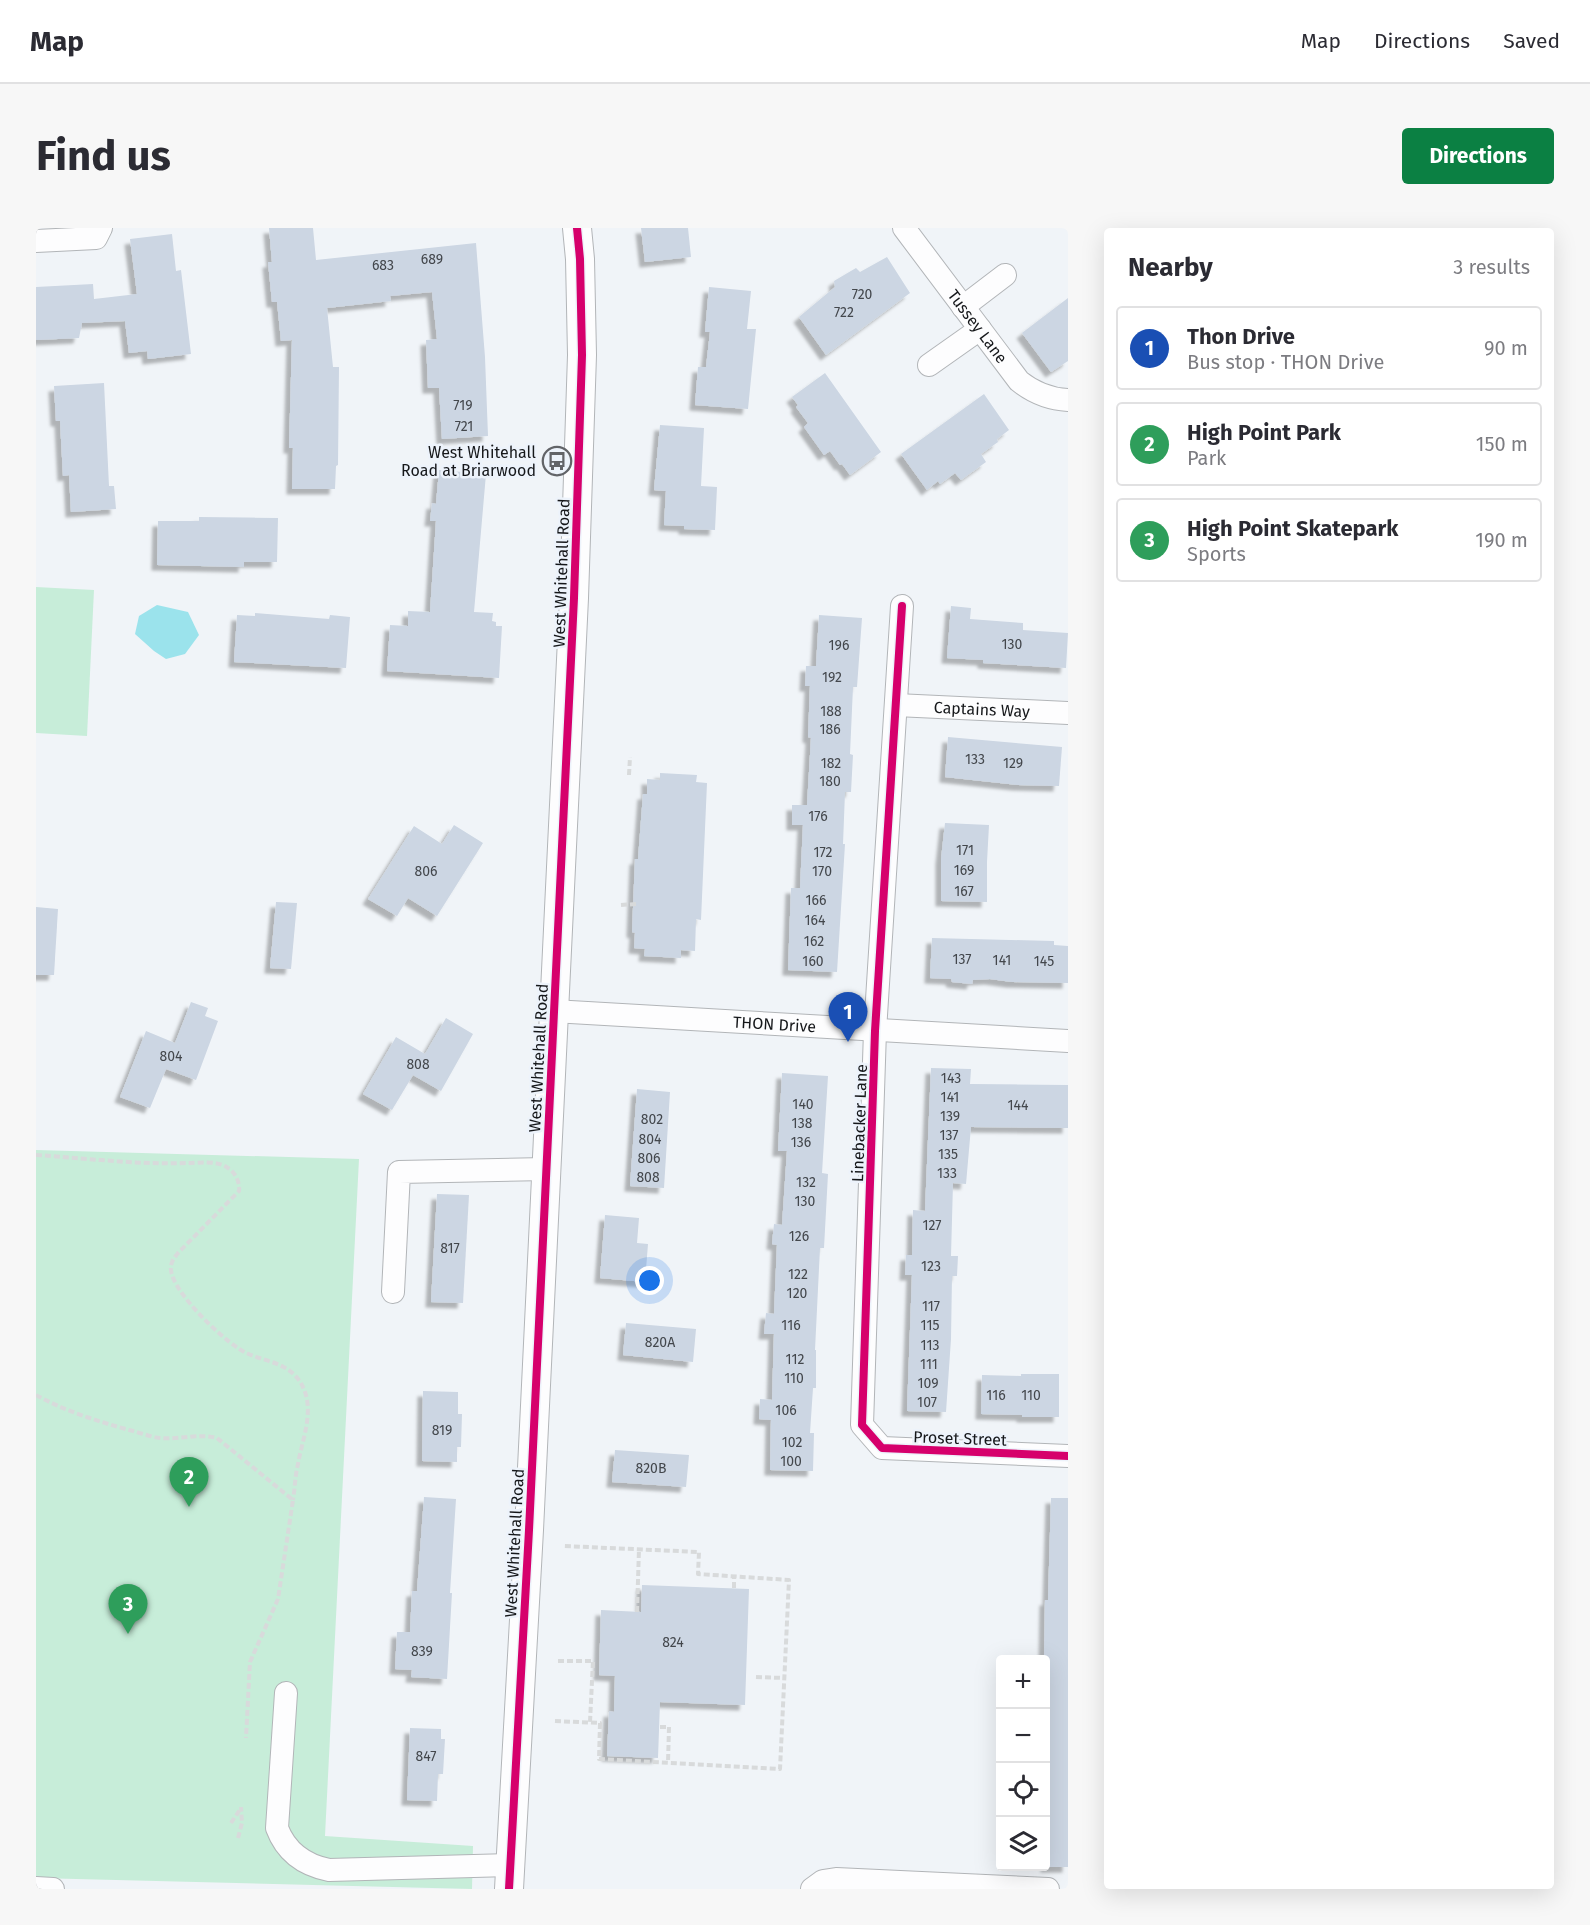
<!DOCTYPE html>
<meta charset="utf-8">
<style>
body{margin:0;font-family:"Fira Sans",sans-serif;background:#f7f7f7;color:#2b2b33}
.controls{position:absolute;right:18px;bottom:18px;display:grid;overflow:hidden;border-radius:6px;box-shadow:0 6px 24px #0002}
.controls button{width:54px;height:54px;display:grid;place-items:center;padding:0;border:0;border-bottom:2px solid #e1e1e2;background:#fff;color:#2b2b33;font:30px sans-serif}
.you{position:absolute;left:614px;top:1053px;width:21px;height:21px;margin:-15px;border:4px solid #fff;border-radius:50%;background:#1a73e8;box-shadow:0 0 0 9px #1a73e833}
.badge{display:grid;place-items:center;width:39px;height:39px;border-radius:50%;background:#0b8043;color:#fff;font-size:20px;font-weight:700}
.pin{position:absolute;translate:-50% -50px;filter:drop-shadow(0 2px 3px #0008)}
.pin::after{content:'';position:absolute;top:32px;width:21px;height:18px;background:inherit;clip-path:polygon(0 0,100% 0,50% 100%)}
.list{margin:0;padding:0;list-style:none}
h2{display:flex;justify-content:space-between;align-items:center;height:78px;margin:0;padding:0 24px;font-size:26px}
h2 small{font-size:20px;font-weight:400;color:#7c7c81}
.list li{display:grid;grid-template-columns:39px 1fr auto;gap:18px;align-items:center;box-sizing:border-box;height:84px;margin:0 12px 12px;padding:0 12px;border:2px solid #e1e1e2;border-radius:6px}
.list b{display:block;font-size:22px;white-space:nowrap}
.list p{margin:0;font-size:20px;white-space:nowrap;color:#7c7c81}
.list em{font-size:20px;font-style:normal;color:#7c7c81}
.icon{flex:none;width:33px;height:33px;fill:none;stroke:currentColor;stroke-width:2;stroke-linecap:round;stroke-linejoin:round}
.map{position:relative;flex:none;width:1032px;height:1661px;overflow:hidden;border-radius:6px}
header{display:flex;align-items:center;gap:36px;box-sizing:border-box;height:84px;padding:0 30px;background:#fff;border-bottom:2px solid #e1e1e2}
header strong{font-size:28px}
nav{display:flex;gap:33px;margin-inline-start:auto;font-size:21px}
.intro{display:flex;align-items:center;justify-content:space-between;box-sizing:border-box;height:144px;padding:0 36px}
h1{margin:0;font-size:42px}
.button{padding:15px 27px;border-radius:6px;background:#0b8043;color:#fff;font-size:21px;font-weight:700}
main{display:flex;gap:36px;padding:0 36px}
aside{flex:1;background:#fff;border-radius:6px;box-shadow:0 6px 24px #0002}
.map>svg:first-child{display:block}
.green{fill:#c7edd9}
.water{fill:#9be3ec}
.building{fill:#ccd6e3;filter:url(#shadow)}
.lines{fill:none;stroke-linecap:round;stroke-linejoin:round}
.minor-casing{stroke:#b2b5b8;stroke-width:24}
.major-casing{stroke:#b2b5b8;stroke-width:30}
.path{stroke:#d8dadb;stroke-width:4;stroke-dasharray:6 3;stroke-linecap:butt}
.minor{stroke:#fdfdfe;stroke-width:22}
.major{stroke:#fdfdfe;stroke-width:28}
.cycleway-casing{stroke:#edf3fb;stroke-width:11}
.cycleway{stroke:#d6006c;stroke-width:8}
.labels{text-anchor:middle;stroke-width:5;stroke-linejoin:round;paint-order:stroke}
.number-label{font-size:14px;fill:#43474c}
.street-label{font-size:16px;fill:#15171a;stroke:#edf3fb}
.poi-label{font-size:16px;fill:#15171a;stroke:#edf3fb;text-anchor:end}
</style>
<header>
<strong>Map</strong>
<nav><a>Map</a><a>Directions</a><a>Saved</a></nav>
</header>
<div class="intro"><h1>Find us</h1><a class="button">Directions</a></div>
<main>
<div class="map">
<svg width="1032" height="1661" viewBox="0 0 1032 1661">
<defs>
<filter id="shadow"><feDropShadow dx="-5.5" dy="5.5" stdDeviation="1.5" flood-color="#0004"/></filter>
</defs>
<rect width="100%" height="100%" fill="#f0f4f8"/>
<g class="green">
<path d="M 0,359 L 58,362 L 51,508 L 0,505 Z"/>
<path d="M 0,922 L 323,931 L 289,1608 L 437,1618 L 436,1661 L 0,1650 Z"/>
</g>
<path class="water" d="M 121,377 L 152,384 L 163,407 L 149,426 L 130,431 L 118,423 L 99,406 L 103,388 Z"/>
<g class="building">
<path d="M 233,0 L 277,0 L 280,32 L 440,15 L 449,129 L 452,208 L 406,211 L 403,160 L 392,160 L 390,112 L 401,111 L 396,64 L 354,68 L 355,73 L 291,80 L 297,139 L 303,139 L 302,237 L 300,238 L 299,261 L 256,261 L 257,220 L 253,220 L 256,112 L 245,113 L 241,74 L 236,74 L 232,34 L 236,34 Z"/>
<path d="M 605,0 L 652,0 L 655,29 L 609,34 Z"/>
<path d="M 136,6 L 140,43 L 145,42 L 155,126 L 112,131 L 111,123 L 93,125 L 89,93 L 46,95 L 43,110 L 0,112 L 0,59 L 57,56 L 58,71 L 101,66 L 94,11 Z"/>
<path d="M 851,29 L 874,65 L 790,127 L 763,89 L 799,59 L 798,53 L 820,40 L 824,44 Z"/>
<path d="M 673,59 L 715,63 L 711,101 L 720,101 L 712,181 L 659,177 L 662,139 L 670,139 L 674,104 L 669,104 Z"/>
<path d="M 1032,70 L 1032,133 L 1015,144 L 986,105 Z"/>
<path d="M 789,145 L 845,224 L 814,247 L 806,236 L 804,237 L 794,223 L 788,227 L 768,199 L 772,195 L 760,179 L 762,177 L 756,169 Z"/>
<path d="M 68,155 L 73,258 L 78,258 L 80,281 L 35,284 L 33,247 L 27,248 L 24,193 L 20,193 L 18,158 Z"/>
<path d="M 948,166 L 973,202 L 961,211 L 962,214 L 945,226 L 950,234 L 925,252 L 919,245 L 904,256 L 902,253 L 891,262 L 865,226 Z"/>
<path d="M 624,197 L 668,200 L 665,258 L 681,259 L 679,302 L 648,301 L 648,298 L 628,297 L 630,263 L 618,262 Z"/>
<path d="M 403,242 L 450,246 L 438,384 L 457,385 L 456,393 L 460,394 L 460,398 L 466,398 L 463,450 L 351,443 L 354,397 L 372,398 L 372,383 L 394,384 L 400,293 L 394,293 L 396,275 L 400,276 Z"/>
<path d="M 163,289 L 242,290 L 241,334 L 208,334 L 208,339 L 121,337 L 122,293 L 163,293 Z"/>
<path d="M 915,378 L 935,380 L 934,391 L 987,395 L 987,402 L 1032,405 L 1030,440 L 947,435 L 947,432 L 911,430 Z"/>
<path d="M 219,385 L 293,391 L 294,387 L 314,389 L 310,440 L 198,434 L 201,387 L 219,388 Z"/>
<path d="M 783,387 L 826,390 L 821,459 L 817,459 L 814,526 L 817,527 L 815,564 L 809,564 L 807,616 L 809,616 L 801,744 L 752,742 L 755,660 L 764,660 L 767,597 L 756,597 L 756,577 L 771,577 L 775,510 L 772,509 L 774,458 L 769,458 L 770,438 L 780,438 Z"/>
<path d="M 912,509 L 1026,519 L 1023,558 L 982,557 L 909,549 Z"/>
<path d="M 624,545 L 661,547 L 660,554 L 671,555 L 665,692 L 660,691 L 659,723 L 645,722 L 645,730 L 608,728 L 609,721 L 598,720 L 599,705 L 596,704 L 599,631 L 602,631 L 607,566 L 611,566 L 611,551 L 624,552 Z"/>
<path d="M 909,595 L 953,597 L 951,634 L 951,674 L 905,673 L 905,631 Z"/>
<path d="M 418,597 L 447,615 L 401,688 L 372,670 L 361,688 L 332,671 L 378,598 L 406,616 Z"/>
<path d="M 240,674 L 261,675 L 255,741 L 234,740 Z"/>
<path d="M 0,679 L 22,681 L 18,747 L 0,747 Z"/>
<path d="M 896,710 L 1018,713 L 1018,717 L 1032,718 L 1032,755 L 976,754 L 954,751 L 937,752 L 936,756 L 916,754 L 915,751 L 894,750 Z"/>
<path d="M 155,774 L 172,780 L 169,788 L 182,793 L 160,852 L 130,841 L 114,880 L 84,869 L 110,803 L 139,815 Z"/>
<path d="M 410,790 L 437,806 L 405,863 L 377,847 L 356,882 L 327,866 L 360,809 L 389,826 Z"/>
<path d="M 895,840 L 935,841 L 934,856 L 1032,857 L 1032,900 L 935,899 L 930,956 L 917,955 L 915,1028 L 922,1028 L 921,1048 L 916,1048 L 915,1111 L 910,1184 L 871,1183 L 876,1047 L 869,1047 L 870,1027 L 876,1027 L 877,982 L 889,983 Z"/>
<path d="M 746,845 L 792,848 L 786,945 L 792,946 L 788,1020 L 784,1020 L 779,1122 L 780,1122 L 780,1160 L 777,1160 L 774,1205 L 778,1205 L 777,1243 L 734,1242 L 735,1192 L 723,1191 L 724,1171 L 736,1172 L 738,1106 L 728,1106 L 730,1085 L 738,1086 L 741,1017 L 736,1016 L 738,996 L 746,997 L 751,923 L 742,923 Z"/>
<path d="M 601,861 L 634,864 L 628,960 L 594,958 Z"/>
<path d="M 401,966 L 433,967 L 427,1075 L 395,1074 Z"/>
<path d="M 569,987 L 603,990 L 601,1015 L 612,1016 L 609,1054 L 564,1050 Z"/>
<path d="M 590,1095 L 660,1101 L 657,1134 L 587,1127 Z"/>
<path d="M 985,1146 L 1023,1146 L 1023,1189 L 986,1189 L 986,1187 L 945,1186 L 946,1147 L 985,1148 Z"/>
<path d="M 387,1163 L 422,1164 L 422,1186 L 426,1186 L 425,1219 L 421,1219 L 421,1234 L 386,1233 Z"/>
<path d="M 579,1222 L 653,1227 L 650,1259 L 576,1254 Z"/>
<path d="M 388,1269 L 420,1271 L 414,1365 L 416,1365 L 411,1451 L 375,1449 L 376,1442 L 359,1441 L 361,1404 L 374,1404 L 376,1363 L 381,1363 Z"/>
<path d="M 1015,1270 L 1032,1270 L 1032,1639 L 1010,1639 L 1010,1431 L 1008,1431 L 1009,1372 L 1012,1372 Z"/>
<path d="M 606,1357 L 713,1361 L 709,1477 L 624,1474 L 622,1530 L 571,1528 L 573,1483 L 578,1484 L 579,1448 L 563,1447 L 565,1382 L 605,1384 Z"/>
<path d="M 374,1500 L 405,1501 L 405,1511 L 409,1511 L 407,1546 L 402,1546 L 401,1573 L 371,1572 Z"/>
</g>
<g class="lines">
<g class="minor-casing">
<g id="minor">
<path id="s1" d="M 868,0 L 983,153 C 998,165 1013,171 1032,172"/>
<path d="M 0,13 L 60,10 L 65,0"/>
<path d="M 927,79 L 969,47"/>
<path d="M 893,137 L 944,101"/>
<path d="M 866,378 L 839,803 L 826,1197 L 846,1220 L 1032,1228"/>
<path id="s2" d="M 860,477 L 1032,485"/>
<path id="s3" d="M 517,783 L 1032,813"/>
<path d="M 357,1064 L 363,944 L 510,941"/>
<path d="M 250,1465 L 241,1600 C 250,1624 268,1637 293,1642 L 474,1637"/>
<path d="M 0,1660 L 17,1661"/>
<path d="M 776,1661 L 787,1653 L 800,1651 L 1012,1661"/>
</g>
</g>
<g class="major-casing">
<path id="major" d="M 473,1661 L 493,1302 L 538,370 L 546,127 L 544,31 L 541,0"/>
</g>
<g class="path">
<path d="M 593,547 L 594,529"/>
<path d="M 585,677 L 600,676"/>
<path d="M 0,927 C 50,930 101,937 151,935 C 164,935 181,932 192,940 C 200,945 204,955 203,963 L 142,1025 C 138,1030 134,1035 135,1042 C 137,1064 183,1108 202,1120 C 224,1136 257,1130 269,1164 C 277,1187 266,1213 262,1236 C 259,1248 259,1260 257,1272"/>
<path d="M 0,1167 C 29,1183 61,1193 93,1202 C 103,1204 114,1209 124,1210 C 143,1212 163,1205 181,1210 L 257,1272 L 242,1371 L 214,1434 L 210,1510"/>
<path d="M 698,1360 L 698,1349"/>
<path d="M 601,1384 L 603,1321"/>
<path d="M 522,1433 L 557,1433 L 554,1494"/>
<path d="M 720,1449 L 748,1450"/>
<path d="M 519,1493 L 564,1495 L 563,1531 L 744,1541 L 753,1352 L 662,1346 L 663,1324 L 528,1318"/>
<path d="M 624,1499 L 633,1499 L 632,1535"/>
<path d="M 195,1595 L 205,1580"/>
<path d="M 202,1610 L 206,1595 L 205,1579"/>
</g>
<use href="#minor" class="minor"/>
<use href="#major" class="major"/>
<g class="cycleway-casing">
<g id="cycleway">
<path d="M 866,378 L 839,803 L 826,1197 L 846,1220 L 1032,1228"/>
<path d="M 473,1661 L 493,1302 L 538,370 L 546,127 L 544,31 L 541,0"/>
</g>
</g>
<use href="#cycleway" class="cycleway"/>
</g>
<defs>
<g id="bus-ring" transform="scale(1.5)"><circle r="9.5" fill="#edf3fb" stroke="#626468" stroke-width="1.5"/><path d="M-5-6H5V4H4V6H2V4H-2V6H-4V4H-5ZM-3.5-4V0h7V-4ZM-3.5 1.2v1.5H-2V1.2ZM2 1.2v1.5H3.5V1.2Z" fill="#626468"/></g>
</defs>
<g fill-rule="evenodd">
<use href="#bus-ring" x="521" y="233"/>
</g>
<g class="labels">
<g class="number-label">
<text x="396" y="36">689</text>
<text x="347" y="42">683</text>
<text x="826" y="71">720</text>
<text x="808" y="89">722</text>
<text x="427" y="182">719</text>
<text x="428" y="203">721</text>
<text x="976" y="421">130</text>
<text x="803" y="422">196</text>
<text x="796" y="454">192</text>
<text x="795" y="488">188</text>
<text x="794" y="506">186</text>
<text x="939" y="536">133</text>
<text x="795" y="540">182</text>
<text x="977" y="540">129</text>
<text x="794" y="558">180</text>
<text x="782" y="593">176</text>
<text x="929" y="627">171</text>
<text x="787" y="629">172</text>
<text x="928" y="647">169</text>
<text x="390" y="648">806</text>
<text x="786" y="648">170</text>
<text x="928" y="668">167</text>
<text x="780" y="677">166</text>
<text x="779" y="697">164</text>
<text x="778" y="718">162</text>
<text x="926" y="736">137</text>
<text x="966" y="737">141</text>
<text x="777" y="738">160</text>
<text x="1008" y="738">145</text>
<text x="135" y="833">804</text>
<text x="382" y="841">808</text>
<text x="915" y="855">143</text>
<text x="914" y="874">141</text>
<text x="767" y="881">140</text>
<text x="982" y="882">144</text>
<text x="914" y="893">139</text>
<text x="616" y="896">802</text>
<text x="766" y="900">138</text>
<text x="913" y="912">137</text>
<text x="614" y="916">804</text>
<text x="765" y="919">136</text>
<text x="912" y="931">135</text>
<text x="613" y="935">806</text>
<text x="911" y="950">133</text>
<text x="612" y="954">808</text>
<text x="770" y="959">132</text>
<text x="769" y="978">130</text>
<text x="896" y="1002">127</text>
<text x="763" y="1013">126</text>
<text x="414" y="1025">817</text>
<text x="895" y="1043">123</text>
<text x="762" y="1051">122</text>
<text x="761" y="1070">120</text>
<text x="895" y="1083">117</text>
<text x="755" y="1102">116</text>
<text x="894" y="1102">115</text>
<text x="624" y="1119">820A</text>
<text x="894" y="1122">113</text>
<text x="759" y="1136">112</text>
<text x="893" y="1141">111</text>
<text x="758" y="1155">110</text>
<text x="892" y="1160">109</text>
<text x="960" y="1172">116</text>
<text x="995" y="1172">110</text>
<text x="891" y="1179">107</text>
<text x="750" y="1187">106</text>
<text x="406" y="1207">819</text>
<text x="756" y="1219">102</text>
<text x="755" y="1238">100</text>
<text x="615" y="1245">820B</text>
<text x="637" y="1419">824</text>
<text x="386" y="1428">839</text>
<text x="390" y="1533">847</text>
</g>
<g class="street-label">
<text dy="6" stroke="none"><textPath href="#s1" startOffset="123">Tussey Lane</textPath></text>
<text transform="translate(525 345) rotate(-88)" y="6">West Whitehall Road</text>
<text dy="6" stroke="none"><textPath href="#s2" startOffset="86">Captains Way</textPath></text>
<text dy="6" stroke="none"><textPath href="#s3" startOffset="222">THON Drive</textPath></text>
<text transform="translate(502 830) rotate(-87)" y="6">West Whitehall Road</text>
<text transform="translate(823 895) rotate(-88)" y="6">Linebacker Lane</text>
<text transform="translate(924 1210) rotate(2)" y="6">Proset Street</text>
<text transform="translate(478 1315) rotate(-87)" y="6">West Whitehall Road</text>
</g>
<g class="poi-label">
<text x="500" y="230">West Whitehall<tspan x="500" dy="18">Road at Briarwood</tspan></text>
</g>
</g>
</svg>
<div class="controls">
<button>+</button>
<button>−</button>
<button><svg class="icon" aria-label="locate" viewBox="0 0 24 24"><circle cx="12" cy="12" r="6"/><path d="M12 2v4M12 18v4M2 12h4M18 12h4"/></svg></button>
<button><svg class="icon" aria-label="layers" viewBox="0 0 24 24"><path d="M12 4l9 5-9 5-9-5zM3 14l9 5 9-5"/></svg></button>
</div>
<div class="you"></div>
<div class="pin badge" style="left:812px;top:814px;background:#1a4fb4">1</div>
<div class="pin badge" style="left:153px;top:1279px;background:#2e9e5b">2</div>
<div class="pin badge" style="left:92px;top:1406px;background:#2e9e5b">3</div>
</div>
<aside>
<h2>Nearby<small>3 results</small></h2>
<ul class="list">
<li><span class="badge" style="background:#1a4fb4">1</span><div><b>Thon Drive</b><p>Bus stop · THON Drive</p></div><em>90 m</em></li>
<li><span class="badge" style="background:#2e9e5b">2</span><div><b>High Point Park</b><p>Park</p></div><em>150 m</em></li>
<li><span class="badge" style="background:#2e9e5b">3</span><div><b>High Point Skatepark</b><p>Sports</p></div><em>190 m</em></li>
</ul>
</aside>
</main>
